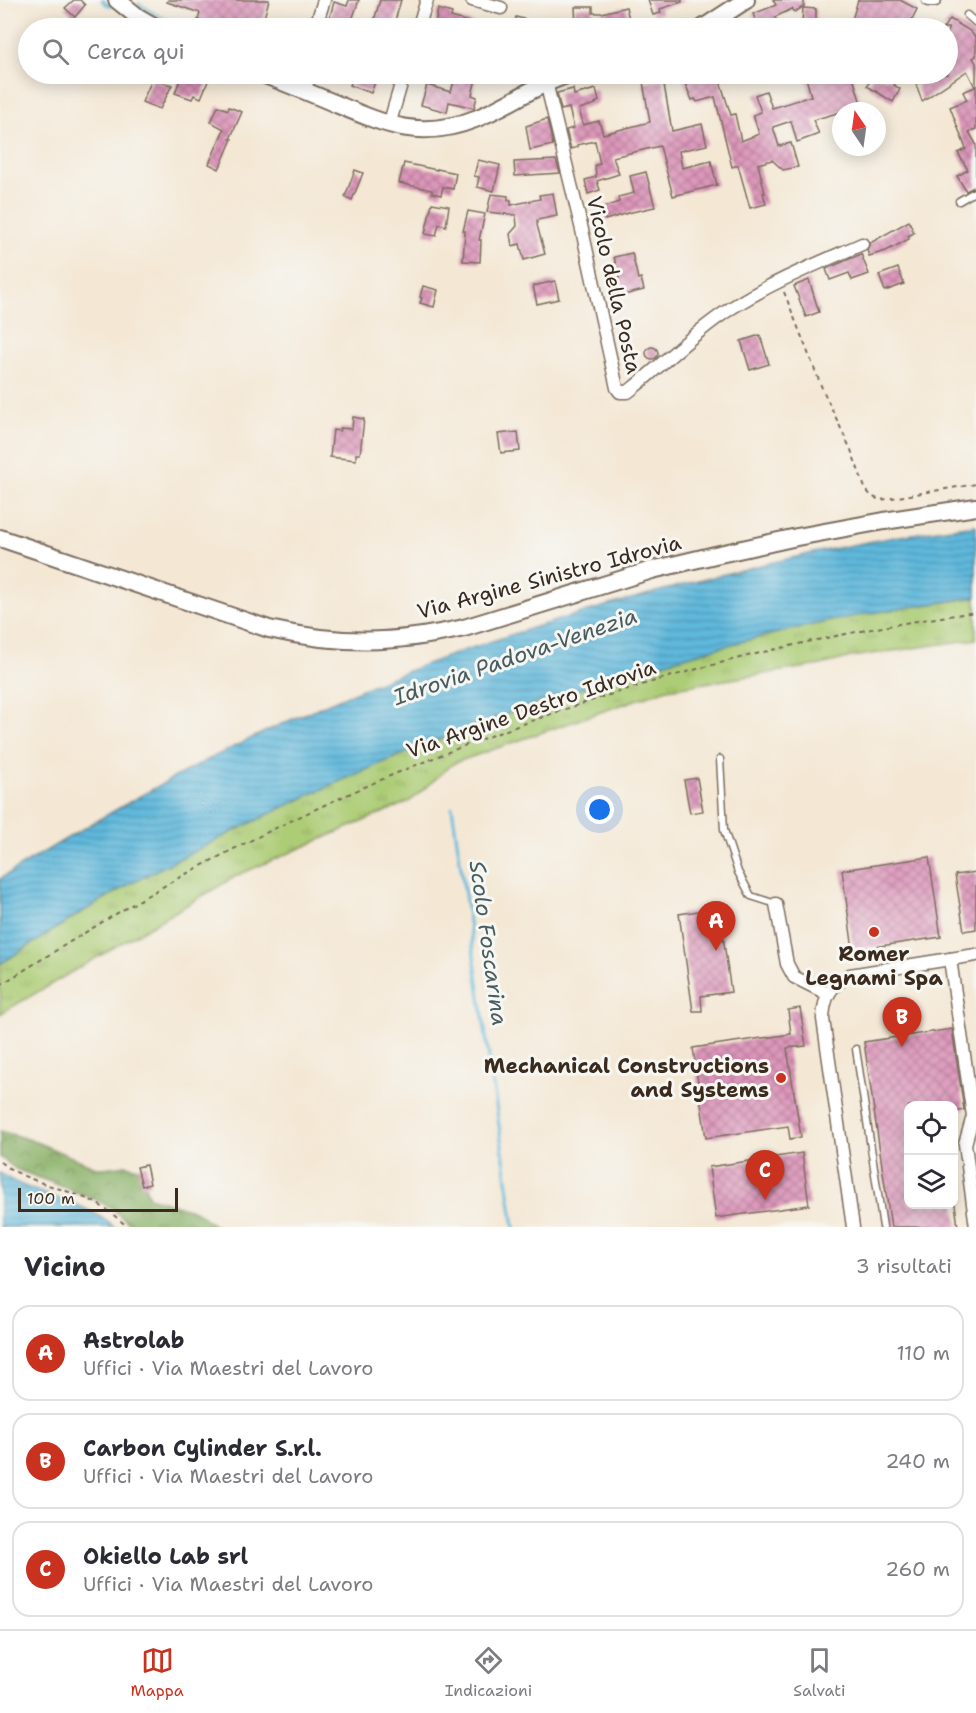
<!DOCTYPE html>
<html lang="it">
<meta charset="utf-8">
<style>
body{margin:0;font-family:"Shantell Sans",sans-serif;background:#f7f7f7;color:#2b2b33}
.controls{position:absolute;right:18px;bottom:18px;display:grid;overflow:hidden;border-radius:12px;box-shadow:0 3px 15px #0003}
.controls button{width:54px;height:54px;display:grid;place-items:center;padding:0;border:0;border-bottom:2px solid #e1e1e2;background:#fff;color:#2b2b33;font:30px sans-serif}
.compass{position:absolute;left:832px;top:102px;width:54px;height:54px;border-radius:50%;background:#fff;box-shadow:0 3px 15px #0003;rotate:347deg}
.scale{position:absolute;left:18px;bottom:15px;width:160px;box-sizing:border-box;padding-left:6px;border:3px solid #3b2a1e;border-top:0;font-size:16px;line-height:21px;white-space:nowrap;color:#3b2a1e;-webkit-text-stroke:4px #f6f6f2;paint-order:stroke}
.you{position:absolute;left:600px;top:810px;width:21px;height:21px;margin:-15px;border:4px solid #fff;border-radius:50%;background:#1a73e8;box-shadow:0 0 0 9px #1a73e833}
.badge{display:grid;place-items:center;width:39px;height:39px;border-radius:50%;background:#c8321e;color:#fff;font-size:20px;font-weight:700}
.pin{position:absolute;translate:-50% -50px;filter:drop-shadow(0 2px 3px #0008)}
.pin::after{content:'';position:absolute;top:32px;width:21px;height:18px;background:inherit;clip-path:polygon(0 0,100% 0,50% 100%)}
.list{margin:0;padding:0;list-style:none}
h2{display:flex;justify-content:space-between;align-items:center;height:78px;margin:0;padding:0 24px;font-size:26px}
h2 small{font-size:20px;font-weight:400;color:#7c7c81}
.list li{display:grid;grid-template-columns:39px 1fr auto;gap:18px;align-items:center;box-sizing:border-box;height:96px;margin:0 12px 12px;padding:0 12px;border:2px solid #e1e1e2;border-radius:18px}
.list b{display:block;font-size:22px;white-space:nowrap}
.list p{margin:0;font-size:20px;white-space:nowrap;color:#7c7c81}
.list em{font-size:20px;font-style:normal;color:#7c7c81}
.icon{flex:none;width:33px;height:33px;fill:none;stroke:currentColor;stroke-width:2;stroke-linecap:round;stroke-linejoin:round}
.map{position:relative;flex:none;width:976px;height:1227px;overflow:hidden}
.search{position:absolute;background:#fff;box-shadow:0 3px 15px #0003;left:18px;right:18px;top:18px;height:66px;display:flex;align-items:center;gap:15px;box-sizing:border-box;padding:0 21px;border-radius:33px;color:#7c7c81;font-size:22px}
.sheet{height:402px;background:#fff}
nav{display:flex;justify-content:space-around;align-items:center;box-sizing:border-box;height:84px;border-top:2px solid #e1e1e2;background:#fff;font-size:16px;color:#7c7c81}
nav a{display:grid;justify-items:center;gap:3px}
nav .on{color:#c8321e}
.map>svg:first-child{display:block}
.grass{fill:url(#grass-tufts);stroke:#747b49;stroke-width:1.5}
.forest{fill:url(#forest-crowns);stroke:#626d42;stroke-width:1.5}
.water{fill:url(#water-rules);stroke:#4d717d;stroke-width:1.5}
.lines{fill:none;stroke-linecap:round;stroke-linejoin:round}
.stream{stroke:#5fb8dc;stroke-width:3}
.building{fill:url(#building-cross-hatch)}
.lane-casing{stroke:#7c6c5e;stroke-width:9}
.street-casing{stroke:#7c6c5e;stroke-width:15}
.secondary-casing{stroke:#7c6c5e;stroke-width:20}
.path{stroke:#7c6c5e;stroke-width:2;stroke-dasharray:4.5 4.5;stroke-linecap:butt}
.lane{stroke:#fff;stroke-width:6}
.street{stroke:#fff;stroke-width:12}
.secondary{stroke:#fff;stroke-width:16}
.poi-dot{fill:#c8321e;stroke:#f6f6f2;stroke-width:2}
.labels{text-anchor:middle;stroke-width:6;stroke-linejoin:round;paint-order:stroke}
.street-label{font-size:21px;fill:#3b2a1e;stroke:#f6f6f2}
.poi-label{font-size:21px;font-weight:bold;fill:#3b2a1e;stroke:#f6f6f2}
.water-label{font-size:22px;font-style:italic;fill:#485c60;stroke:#f6f6f2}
</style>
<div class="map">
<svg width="976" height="1227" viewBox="0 0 976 1227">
<defs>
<pattern id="grass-tufts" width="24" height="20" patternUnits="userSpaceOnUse" patternTransform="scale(1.5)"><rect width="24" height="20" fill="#accc74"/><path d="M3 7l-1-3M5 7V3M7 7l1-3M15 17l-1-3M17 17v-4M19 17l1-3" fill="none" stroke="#95af64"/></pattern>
<pattern id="forest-crowns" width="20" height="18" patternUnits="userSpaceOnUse" patternTransform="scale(1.5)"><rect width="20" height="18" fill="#89b066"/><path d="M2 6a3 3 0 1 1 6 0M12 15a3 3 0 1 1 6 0" fill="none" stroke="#718f53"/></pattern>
<pattern id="water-rules" width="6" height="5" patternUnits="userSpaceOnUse" patternTransform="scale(1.5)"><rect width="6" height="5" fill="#5fb8dc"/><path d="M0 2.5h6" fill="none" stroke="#5096b2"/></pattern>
<pattern id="building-cross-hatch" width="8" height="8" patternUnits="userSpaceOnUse" patternTransform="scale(1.5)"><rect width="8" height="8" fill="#dd97bb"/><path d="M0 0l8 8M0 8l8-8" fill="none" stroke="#b47b97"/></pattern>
</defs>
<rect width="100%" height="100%" fill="#f6f6f2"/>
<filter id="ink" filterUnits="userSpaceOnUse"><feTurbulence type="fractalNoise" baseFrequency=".0167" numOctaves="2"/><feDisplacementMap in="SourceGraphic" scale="12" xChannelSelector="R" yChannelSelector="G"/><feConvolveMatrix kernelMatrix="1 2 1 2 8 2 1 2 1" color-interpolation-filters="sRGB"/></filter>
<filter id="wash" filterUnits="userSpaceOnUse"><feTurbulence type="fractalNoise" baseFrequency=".008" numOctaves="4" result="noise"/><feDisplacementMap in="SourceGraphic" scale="24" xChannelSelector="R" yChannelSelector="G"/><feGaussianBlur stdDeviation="1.35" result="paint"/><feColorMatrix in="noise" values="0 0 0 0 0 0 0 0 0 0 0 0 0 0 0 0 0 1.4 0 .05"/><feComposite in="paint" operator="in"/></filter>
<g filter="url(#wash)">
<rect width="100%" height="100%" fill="#f4e8d5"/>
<path class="grass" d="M 976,597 L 976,639 L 851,657 L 821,665 L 667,689 L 454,763 L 410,801 L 238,875 L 0,1014 L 0,964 C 40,939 80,912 121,889 C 147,874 174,861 201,848 C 400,745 611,668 830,621 C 878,611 927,605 976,597 Z"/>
<path class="forest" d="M 0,1131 L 31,1140 L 98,1168 L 104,1168 L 126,1165 L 138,1168 L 149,1197 L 195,1211 L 216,1227 L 133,1227 L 113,1209 L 97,1200 L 16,1169 L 0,1157 Z"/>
<g class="water">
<path d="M 976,525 L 976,597 C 927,605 878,611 830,621 C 611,668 400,745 201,848 C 174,861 147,874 121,889 C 80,912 40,939 0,964 L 0,879 C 58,843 117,808 177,776 C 232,746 291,719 348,695 C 461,647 579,612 698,581 C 789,557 882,536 976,525 Z"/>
<path d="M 0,1173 C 36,1198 80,1197 114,1227 L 0,1227 Z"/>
</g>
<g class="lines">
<g class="stream">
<path d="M 102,0 L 106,4 L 111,6"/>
<path d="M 139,4 L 155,14 L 187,28"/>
<path d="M 452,807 L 514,1227"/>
</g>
</g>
<g id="blocks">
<g class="building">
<path d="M 74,0 L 80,0 L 85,5 L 75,17 L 65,8 Z"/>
<path d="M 168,0 L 269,0 L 262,25 L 257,23 L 256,28 L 232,28 L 208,21 L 207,24 L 198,20 L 200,13 L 167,2 Z"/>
<path d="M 349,0 L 359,0 L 350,26 L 329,20 L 334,2 L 347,6 Z"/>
<path d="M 380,0 L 401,0 L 393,28 L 375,28 L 377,25 L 373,24 Z"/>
<path d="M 648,0 L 682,0 L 682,2 L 660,9 L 661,13 L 653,15 Z"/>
<path d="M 773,0 L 804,0 L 804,6 L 795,12 L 792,9 L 775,17 L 780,28 L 759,28 L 753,14 L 776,5 Z"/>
<path d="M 858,0 L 900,0 L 917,9 L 908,28 L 897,28 L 879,20 L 876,28 L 866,28 L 851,23 Z"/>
<path d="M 575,7 L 593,7 L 593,13 L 602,13 L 626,7 L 631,27 L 626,28 L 576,28 Z"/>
<path d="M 803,8 L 816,9 L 816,23 L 802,23 Z"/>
<path d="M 438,9 L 452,13 L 451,17 L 483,26 L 483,28 L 445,28 L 435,25 Z"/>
<path d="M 516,17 L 550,26 L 549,28 L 513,28 Z"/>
<path d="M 950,19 L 970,31 L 976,38 L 976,56 L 973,58 L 976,63 L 976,129 L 969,132 L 976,144 L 976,186 L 966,191 L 957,176 L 968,170 L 958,153 L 966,149 L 950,107 L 967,100 L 963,92 L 975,87 L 967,71 L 922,101 L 916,84 L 939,74 L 948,74 L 948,28 L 943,28 Z"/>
<path d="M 182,74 L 211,74 L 201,98 L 194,95 L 192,99 L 175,93 Z"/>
<path d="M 355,74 L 378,74 L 371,93 L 350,85 Z"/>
<path d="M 456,74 L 470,74 L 477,75 L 472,95 L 477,97 L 474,108 L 449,102 L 447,112 L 421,105 L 427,85 L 451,92 Z"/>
<path d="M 681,74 L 703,74 L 705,79 L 718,75 L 731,115 L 735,114 L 741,141 L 759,134 L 753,115 L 761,112 L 755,95 L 766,91 L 772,108 L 811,96 L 805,74 L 852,74 L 862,107 L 841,111 L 841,112 L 813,120 L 819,134 L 797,142 L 791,121 L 773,127 L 779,146 L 791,143 L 798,167 L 783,170 L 772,160 L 758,164 L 765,193 L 763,193 L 766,204 L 750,208 L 738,165 L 732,167 L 715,97 L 697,102 L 695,99 L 692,100 Z"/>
<path d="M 874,74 L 885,79 L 887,77 L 896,82 L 894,85 L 900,89 L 893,102 L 867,86 Z"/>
<path d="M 663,79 L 672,131 L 702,124 L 707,145 L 679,151 L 682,168 L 711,161 L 717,185 L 673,196 L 660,146 L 613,157 L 619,174 L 597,181 L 600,190 L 588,194 L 585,180 L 596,177 L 595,165 L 600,164 L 595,141 L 577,145 L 578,147 L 571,149 L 566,130 L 574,128 L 569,108 L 561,110 L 557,93 L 573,89 L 574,95 L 596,89 L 599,101 L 595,103 L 596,104 L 579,109 L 583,125 L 599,121 L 603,134 L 650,122 L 643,82 Z"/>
<path d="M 152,80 L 172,85 L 160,109 L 142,102 Z"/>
<path d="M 218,106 L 228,110 L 229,107 L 242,112 L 230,139 L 232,139 L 219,169 L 209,164 L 224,129 L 211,122 Z"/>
<path d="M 547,119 L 553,145 L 530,150 L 526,126 Z"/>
<path d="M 478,160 L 500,165 L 494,191 L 477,187 L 479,177 L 474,176 Z"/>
<path d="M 556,160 L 560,173 L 515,176 L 514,162 Z"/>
<path d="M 404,163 L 437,170 L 437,169 L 456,173 L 453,189 L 443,187 L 441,195 L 432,193 L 432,190 L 399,183 Z"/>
<path d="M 355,170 L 363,173 L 352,200 L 345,197 Z"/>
<path d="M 646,172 L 655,207 L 632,212 L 605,220 L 601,208 L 619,202 L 618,197 L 634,193 L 630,176 Z"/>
<path d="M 553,193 L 557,216 L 537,220 L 537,225 L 545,254 L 524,260 L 520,244 L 512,246 L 510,234 L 517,226 L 516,215 L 487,212 L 491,194 L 508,196 L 508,200 L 511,200 L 511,205 L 540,199 L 539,195 Z"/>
<path d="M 432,203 L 449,206 L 446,226 L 439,224 L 436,236 L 425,234 Z"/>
<path d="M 468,211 L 485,214 L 479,240 L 481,240 L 480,262 L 463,261 L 465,231 L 463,231 Z"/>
<path d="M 909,221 L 914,233 L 908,236 L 909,239 L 886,251 L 869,256 L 867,250 L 870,243 Z"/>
<path d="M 632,253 L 638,279 L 641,278 L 644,290 L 619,296 L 615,279 L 619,278 L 614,257 Z"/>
<path d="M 861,254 L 869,274 L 852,280 L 849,273 L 830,280 L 826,269 Z"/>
<path d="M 898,268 L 904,284 L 885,291 L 879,275 Z"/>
<path d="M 809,280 L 819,312 L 806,317 L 794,286 Z"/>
<path d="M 555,281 L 559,299 L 537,304 L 533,286 Z"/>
<path d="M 423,286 L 438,290 L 434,307 L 420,303 L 422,298 L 420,297 Z"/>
<path d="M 760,335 L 769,364 L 750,370 L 741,341 Z"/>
<circle cx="652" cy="353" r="6"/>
<path d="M 353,417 L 364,419 L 360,454 L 356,454 L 356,460 L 330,457 L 333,430 L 340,431 L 340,428 L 352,429 Z"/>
<path d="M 518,432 L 520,451 L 501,453 L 498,434 Z"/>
<path d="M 697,778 L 703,811 L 690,813 L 684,780 Z"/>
<path d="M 929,857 L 941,937 L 853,950 L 842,870 Z"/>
<path d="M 976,872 L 976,929 L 964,931 L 955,875 Z"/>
<path d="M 719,908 L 731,992 L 701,996 L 702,1011 L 693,1011 L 679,914 Z"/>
<path d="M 800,1008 L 806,1046 L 787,1048 L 801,1137 L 790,1139 L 788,1126 L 706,1138 L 693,1048 L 791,1034 L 788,1010 Z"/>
<path d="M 952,1029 L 964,1110 L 954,1112 L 954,1106 L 909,1106 L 909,1204 L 955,1204 L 958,1227 L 891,1227 L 864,1042 Z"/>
<path d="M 802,1153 L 809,1205 L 716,1218 L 709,1167 Z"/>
<path d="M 146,1165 L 150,1184 L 142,1186 L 137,1167 Z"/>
</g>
</g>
</g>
<g filter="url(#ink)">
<use href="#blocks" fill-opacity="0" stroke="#7c6c5e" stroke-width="1.5"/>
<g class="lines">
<g class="lane-casing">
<g id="lane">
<path d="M 967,15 L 976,23"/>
<path d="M 959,201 L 976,191"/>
<path d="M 720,759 L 724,830 L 738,872 L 751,896 L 776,904"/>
<path d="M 856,1049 L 883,1227"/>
</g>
</g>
<g class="street-casing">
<g id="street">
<path d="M 472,0 L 501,8"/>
<path d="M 928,0 L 935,0"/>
<path d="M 319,28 L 318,19 L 324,0"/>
<path d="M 418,28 L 427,0"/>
<path d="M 546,82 L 582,230 L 617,388 L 620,392 L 628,392 L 633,388 C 666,361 697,330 733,307 C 774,281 819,263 862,244"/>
<path d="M 304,91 L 310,74"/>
<path d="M 389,125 L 404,74"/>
<path d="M 776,904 L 787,964 L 794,977 L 828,994"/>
<path d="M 950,959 L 976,955"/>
<path d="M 853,1227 L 823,1019 C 824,996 830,986 850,975 L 950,959 L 973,1116 L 965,1144 L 976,1227"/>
</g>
</g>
<g class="secondary-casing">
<g id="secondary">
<path d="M 117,0 L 138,17 L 157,28"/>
<path d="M 703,28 L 746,0"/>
<path d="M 262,74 C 286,83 310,93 334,103 C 384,124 420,141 475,119 C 508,106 536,84 570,74"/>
<path d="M 0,538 L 269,629 C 339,645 394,644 464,628 L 652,570 L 715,555 L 797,537 L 884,521 L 976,507"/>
</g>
</g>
<g class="path">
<path d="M 784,292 L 822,388 L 851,450 L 865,488 L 871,496 L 880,500 L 976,484"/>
<path d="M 0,985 C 62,947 123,908 186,874 C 432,742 700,650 976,612"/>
<path d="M 0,1162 C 28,1183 63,1187 94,1202 C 106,1208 117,1218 128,1227"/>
</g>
<use href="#lane" class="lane"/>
<use href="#street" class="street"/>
<use href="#secondary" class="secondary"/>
</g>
</g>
<g class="poi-dot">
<circle cx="874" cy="932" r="6"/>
<circle cx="781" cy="1078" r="6"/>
</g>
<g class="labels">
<g class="street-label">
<text transform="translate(614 285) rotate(77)" y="7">Vicolo della Posta</text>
<text transform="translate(549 577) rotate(-15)" y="7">Via Argine Sinistro Idrovia</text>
<text transform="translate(531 709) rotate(-19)" y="7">Via Argine Destro Idrovia</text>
</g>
<g class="poi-label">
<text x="874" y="961">Romer<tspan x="874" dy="24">Legnami Spa</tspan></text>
<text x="769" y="1073" text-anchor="end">Mechanical Constructions<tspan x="769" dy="24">and Systems</tspan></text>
</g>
<g class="water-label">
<text transform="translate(515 656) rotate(-19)" y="8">Idrovia Padova-Venezia</text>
<text transform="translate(489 943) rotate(82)" y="8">Scolo Foscarina</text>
</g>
</g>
</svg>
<div class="controls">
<button><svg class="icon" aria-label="locate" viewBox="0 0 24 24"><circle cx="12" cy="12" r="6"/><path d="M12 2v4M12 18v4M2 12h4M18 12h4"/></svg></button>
<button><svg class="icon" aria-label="layers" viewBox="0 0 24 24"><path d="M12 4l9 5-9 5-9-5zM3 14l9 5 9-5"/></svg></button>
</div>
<svg class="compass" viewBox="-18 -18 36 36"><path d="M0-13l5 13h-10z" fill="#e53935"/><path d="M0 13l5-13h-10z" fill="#7c7c81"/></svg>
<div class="scale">100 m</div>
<div class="you"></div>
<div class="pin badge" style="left:716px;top:951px">A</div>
<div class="pin badge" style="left:902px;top:1047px">B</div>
<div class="pin badge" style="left:765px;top:1200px">C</div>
<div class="search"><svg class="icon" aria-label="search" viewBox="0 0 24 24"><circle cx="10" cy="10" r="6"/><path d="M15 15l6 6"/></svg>Cerca qui</div>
</div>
<section class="sheet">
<h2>Vicino<small>3 risultati</small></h2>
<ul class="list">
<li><span class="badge">A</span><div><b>Astrolab</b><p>Uffici · Via Maestri del Lavoro</p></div><em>110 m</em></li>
<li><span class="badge">B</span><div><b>Carbon Cylinder S.r.l.</b><p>Uffici · Via Maestri del Lavoro</p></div><em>240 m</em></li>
<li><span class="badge">C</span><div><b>Okiello Lab srl</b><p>Uffici · Via Maestri del Lavoro</p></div><em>260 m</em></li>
</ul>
</section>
<nav>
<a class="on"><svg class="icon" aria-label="map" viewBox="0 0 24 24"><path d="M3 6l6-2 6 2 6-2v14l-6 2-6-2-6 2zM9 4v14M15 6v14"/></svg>Mappa</a>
<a><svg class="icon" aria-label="directions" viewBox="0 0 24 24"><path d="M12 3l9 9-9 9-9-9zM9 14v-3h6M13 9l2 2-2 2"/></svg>Indicazioni</a>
<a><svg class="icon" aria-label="saved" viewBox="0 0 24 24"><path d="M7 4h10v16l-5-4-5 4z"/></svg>Salvati</a>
</nav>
